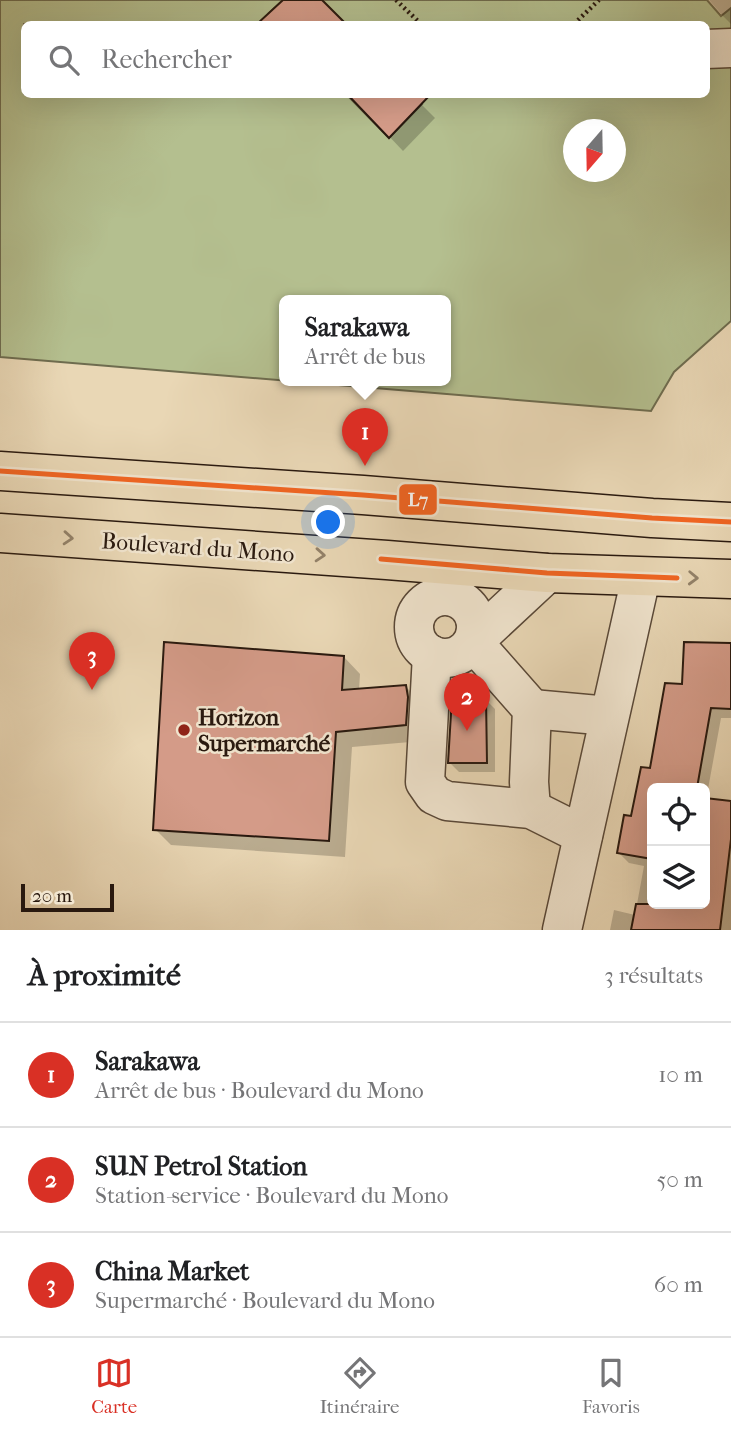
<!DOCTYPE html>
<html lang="fr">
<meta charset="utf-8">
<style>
body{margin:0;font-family:"IM FELL French Canon",serif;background:#f6f6f6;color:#202124}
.controls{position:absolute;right:21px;bottom:21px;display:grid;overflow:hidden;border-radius:10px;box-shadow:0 7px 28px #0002}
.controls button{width:63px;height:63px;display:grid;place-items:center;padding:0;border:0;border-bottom:2px solid #e0e0e0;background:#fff;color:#202124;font:35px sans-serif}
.compass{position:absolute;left:563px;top:119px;width:63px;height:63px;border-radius:50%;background:#fff;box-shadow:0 7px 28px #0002;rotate:200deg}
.scale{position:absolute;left:21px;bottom:18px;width:93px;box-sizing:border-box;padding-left:7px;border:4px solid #29190f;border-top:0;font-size:19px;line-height:24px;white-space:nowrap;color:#29190f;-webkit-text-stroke:5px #f1e5cf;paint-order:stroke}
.you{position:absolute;left:329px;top:523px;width:24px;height:24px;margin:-18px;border:5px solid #fff;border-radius:50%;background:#1a73e8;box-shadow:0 0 0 10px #1a73e833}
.badge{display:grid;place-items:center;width:46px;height:46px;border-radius:50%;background:#d93025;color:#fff;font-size:23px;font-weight:700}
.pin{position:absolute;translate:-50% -58px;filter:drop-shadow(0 2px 4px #0008)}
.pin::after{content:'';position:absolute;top:37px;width:24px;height:21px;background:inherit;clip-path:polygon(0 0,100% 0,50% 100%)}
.popup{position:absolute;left:279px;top:295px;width:172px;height:91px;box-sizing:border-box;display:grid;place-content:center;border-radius:10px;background:#fff;filter:drop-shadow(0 2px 5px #0005);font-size:23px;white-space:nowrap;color:#757577}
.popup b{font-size:26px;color:#202124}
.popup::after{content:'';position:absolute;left:50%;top:100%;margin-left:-14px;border:14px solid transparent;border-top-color:#fff}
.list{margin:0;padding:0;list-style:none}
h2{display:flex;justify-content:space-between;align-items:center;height:91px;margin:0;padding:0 28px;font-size:30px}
h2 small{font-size:23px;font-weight:400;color:#757577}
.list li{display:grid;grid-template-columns:46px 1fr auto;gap:21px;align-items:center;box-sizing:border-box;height:105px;padding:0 28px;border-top:2px solid #e0e0e0}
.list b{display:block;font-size:26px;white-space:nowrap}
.list p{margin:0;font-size:23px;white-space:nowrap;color:#757577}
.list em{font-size:23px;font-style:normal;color:#757577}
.icon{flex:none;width:38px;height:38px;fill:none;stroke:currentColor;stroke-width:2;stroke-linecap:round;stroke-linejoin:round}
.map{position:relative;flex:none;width:731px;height:930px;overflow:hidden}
.search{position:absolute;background:#fff;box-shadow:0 7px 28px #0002;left:21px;right:21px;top:21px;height:77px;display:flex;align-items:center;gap:18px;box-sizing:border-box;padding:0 24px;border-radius:10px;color:#757577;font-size:26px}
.sheet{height:406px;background:#fff}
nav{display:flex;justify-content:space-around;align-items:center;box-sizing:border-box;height:98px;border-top:2px solid #e0e0e0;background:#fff;font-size:19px;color:#757577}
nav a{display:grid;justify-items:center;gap:4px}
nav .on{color:#d93025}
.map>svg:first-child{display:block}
.green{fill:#b4bf8f;stroke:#6e6c4f;stroke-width:2;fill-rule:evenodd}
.shadow{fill:#0003;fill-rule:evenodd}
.building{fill:#d49b88;stroke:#29190f;stroke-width:2}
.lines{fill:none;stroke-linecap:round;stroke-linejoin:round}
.minor-casing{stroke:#594838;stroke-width:41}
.highway-casing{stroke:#29190f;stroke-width:41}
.path{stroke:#29190f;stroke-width:4.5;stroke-dasharray:2 3.5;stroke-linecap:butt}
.minor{stroke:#f1e5cf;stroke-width:38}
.highway{stroke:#e9d7b5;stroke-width:38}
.bus-1-casing{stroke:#f1e5cf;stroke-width:10}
.bus-1{stroke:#f26522;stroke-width:5}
.oneway{stroke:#93826a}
.poi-dot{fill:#8f2418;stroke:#f1e5cf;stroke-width:2.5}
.labels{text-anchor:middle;stroke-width:5;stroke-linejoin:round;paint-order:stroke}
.street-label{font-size:23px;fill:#29190f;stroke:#f1e5cf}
.poi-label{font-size:23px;font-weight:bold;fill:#29190f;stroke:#f1e5cf;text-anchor:start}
.line-badge{stroke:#f1e5cf;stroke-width:2.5}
.badge-label{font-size:19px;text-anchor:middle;font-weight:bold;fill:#fff}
</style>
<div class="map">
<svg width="731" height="930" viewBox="0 0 731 930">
<rect width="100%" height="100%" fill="#e9d7b5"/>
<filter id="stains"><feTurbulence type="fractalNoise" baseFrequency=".00286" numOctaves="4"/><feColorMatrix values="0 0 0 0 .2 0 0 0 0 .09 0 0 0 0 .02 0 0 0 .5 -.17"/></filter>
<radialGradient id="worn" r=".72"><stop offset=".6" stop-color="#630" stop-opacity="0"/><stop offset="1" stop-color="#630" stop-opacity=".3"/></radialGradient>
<path class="green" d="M 0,0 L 283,0 L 269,13 L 280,24 L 24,24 L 24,94 L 347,95 L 389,138 L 422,104 L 413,95 L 706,94 L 706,24 L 346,24 L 322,0 L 707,0 L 721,16 L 731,8 L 731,321 L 674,372 L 651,411 L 0,357 ZM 574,130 L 616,130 L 616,172 L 574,172 ZM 284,300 L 446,300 L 446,380 L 284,380 Z"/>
<g class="shadow">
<path d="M 285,0 L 320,0 L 344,24 L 282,24 L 272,13 Z"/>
<path d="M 709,0 L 731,0 L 731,24 L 722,15 Z"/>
<path d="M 349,94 L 411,94 L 435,118 L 403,151 Z"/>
<path d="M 731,645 L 731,718 L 721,718 L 706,800 L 731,803 L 731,930 L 610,930 L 614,910 L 635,915 L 644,866 L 629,863 L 619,853 L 632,818 L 648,793 L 684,686 ZM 652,788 L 705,788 L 705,904 L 652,904 Z"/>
<path d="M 344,657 L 360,674 L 359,690 L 405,686 L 422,703 L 422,741 L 352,747 L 345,857 L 171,845 L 155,829 Z"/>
<path d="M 486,700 L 495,709 L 495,772 L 459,772 L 450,763 Z"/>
</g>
<g class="building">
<path d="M 283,0 L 322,0 L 346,24 L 257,24 Z"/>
<path d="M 347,94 L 431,94 L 389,138 Z"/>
<path d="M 164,642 L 344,656 L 342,690 L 406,685 L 408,697 L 406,725 L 336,732 L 329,841 L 153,830 Z"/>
<path d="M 684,642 L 731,643 L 731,709 L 711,708 L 697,788 L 652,788 L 652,859 L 617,853 L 624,815 L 631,816 L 641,767 L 650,768 L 665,683 L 682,684 Z"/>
<path d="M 452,697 L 486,698 L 487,763 L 448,763 Z"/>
<path d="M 705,798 L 731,801 L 731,839 L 720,930 L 631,930 L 636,904 L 705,904 Z"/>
</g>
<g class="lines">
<g class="minor-casing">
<g id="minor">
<path d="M 706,49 L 731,48"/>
<circle cx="445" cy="627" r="31"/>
<path d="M 432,655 L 425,782 L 434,795 L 447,801 L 531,809 L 583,835"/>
<path d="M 532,709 L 609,716"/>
<path d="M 531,809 L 529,782 L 532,709 L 473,642 L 547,573"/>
<path d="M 562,930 L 641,577"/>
</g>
</g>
<g class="highway-casing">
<g id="highway">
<path d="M 0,471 L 363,495 L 652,518 L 731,522"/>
<path d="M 0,533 L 387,560 L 547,573 L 731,579"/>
</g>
</g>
<g class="path">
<path d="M 396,0 L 421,24"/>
<path d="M 574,24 L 599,0"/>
</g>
<use href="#minor" class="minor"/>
<use href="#highway" class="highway"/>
<g class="bus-1-casing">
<g id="bus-1">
<path d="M 0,471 L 363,495 L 652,518 L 731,522"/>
<path d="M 381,559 L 547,573 L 677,578"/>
</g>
</g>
<use href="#bus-1" class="bus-1"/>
</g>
<defs><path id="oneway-chevron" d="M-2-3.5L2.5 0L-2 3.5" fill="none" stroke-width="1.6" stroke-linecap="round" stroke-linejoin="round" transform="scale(1.75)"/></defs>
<g class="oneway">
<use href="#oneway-chevron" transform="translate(68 538) rotate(4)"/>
<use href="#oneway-chevron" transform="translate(320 555) rotate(4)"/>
<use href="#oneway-chevron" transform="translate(693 578) rotate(2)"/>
</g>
<circle class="poi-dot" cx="184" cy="730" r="7"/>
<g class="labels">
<g class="street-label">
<text transform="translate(198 547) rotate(4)" y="8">Boulevard du Mono</text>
</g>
<g class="poi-label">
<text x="198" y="725">Horizon<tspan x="198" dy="26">Supermarché</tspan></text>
</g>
</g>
<rect class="line-badge" x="398" y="483" width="40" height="33" rx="7" fill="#f26522"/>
<g class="badge-label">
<text x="418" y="506">L7</text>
</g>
<rect width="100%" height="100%" filter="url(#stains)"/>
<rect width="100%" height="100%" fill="url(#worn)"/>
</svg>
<div class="controls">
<button><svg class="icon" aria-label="locate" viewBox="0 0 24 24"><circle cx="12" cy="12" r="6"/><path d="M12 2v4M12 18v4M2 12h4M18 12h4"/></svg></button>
<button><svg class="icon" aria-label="layers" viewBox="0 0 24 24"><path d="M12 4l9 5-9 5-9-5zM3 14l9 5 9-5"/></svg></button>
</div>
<svg class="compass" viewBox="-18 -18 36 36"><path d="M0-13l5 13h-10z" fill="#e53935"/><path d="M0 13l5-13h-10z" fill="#757577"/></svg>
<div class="scale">20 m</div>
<div class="you"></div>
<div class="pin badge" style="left:365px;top:466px">1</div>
<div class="popup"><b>Sarakawa</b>Arrêt de bus</div>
<div class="pin badge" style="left:467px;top:731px">2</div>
<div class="pin badge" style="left:92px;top:690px">3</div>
<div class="search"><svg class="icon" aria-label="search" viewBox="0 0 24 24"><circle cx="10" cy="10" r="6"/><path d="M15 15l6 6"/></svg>Rechercher</div>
</div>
<section class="sheet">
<h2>À proximité<small>3 résultats</small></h2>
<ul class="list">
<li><span class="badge">1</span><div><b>Sarakawa</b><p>Arrêt de bus · Boulevard du Mono</p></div><em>10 m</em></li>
<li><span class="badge">2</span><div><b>SUN Petrol Station</b><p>Station-service · Boulevard du Mono</p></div><em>50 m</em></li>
<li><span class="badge">3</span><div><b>China Market</b><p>Supermarché · Boulevard du Mono</p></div><em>60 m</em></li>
</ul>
</section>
<nav>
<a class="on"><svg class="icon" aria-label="map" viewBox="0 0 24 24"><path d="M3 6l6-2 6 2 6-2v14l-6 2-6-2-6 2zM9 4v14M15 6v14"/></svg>Carte</a>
<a><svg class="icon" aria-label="directions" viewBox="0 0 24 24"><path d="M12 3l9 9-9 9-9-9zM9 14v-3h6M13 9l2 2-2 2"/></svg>Itinéraire</a>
<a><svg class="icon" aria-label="saved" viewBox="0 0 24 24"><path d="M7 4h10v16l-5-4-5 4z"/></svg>Favoris</a>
</nav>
